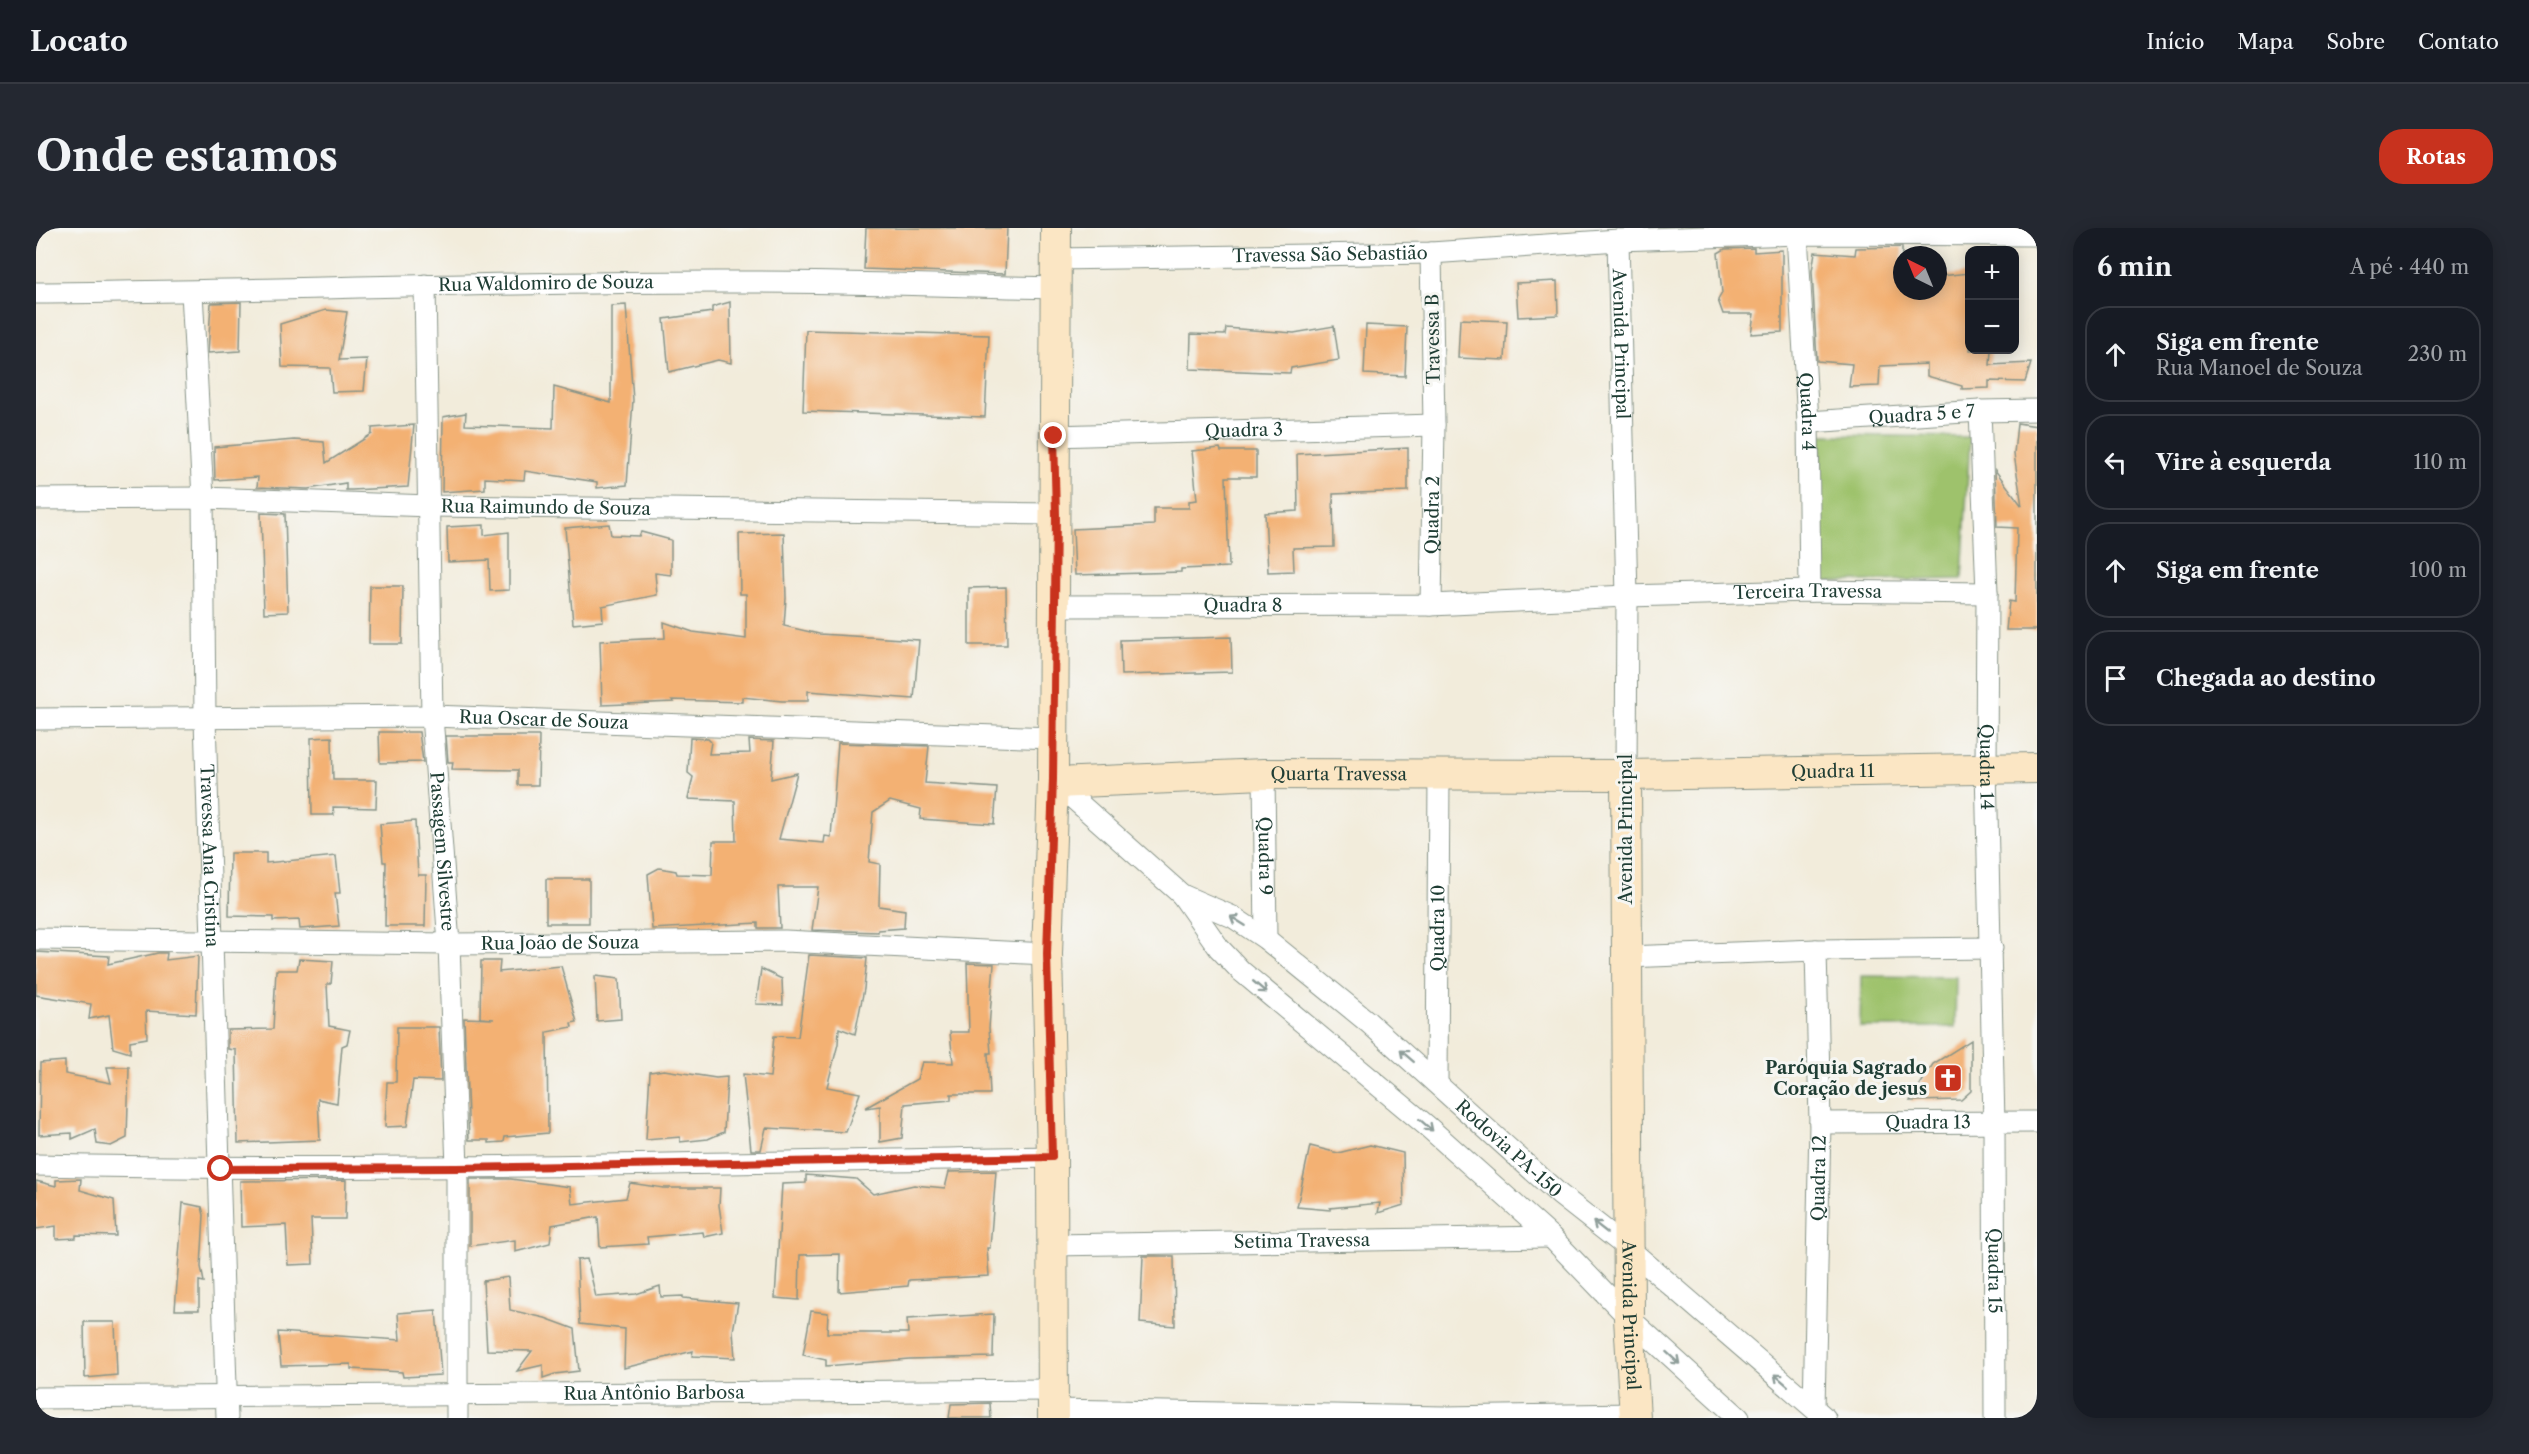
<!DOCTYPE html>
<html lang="pt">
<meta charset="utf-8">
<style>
body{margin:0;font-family:"Libre Caslon Text",serif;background:#242831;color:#f1f3f6}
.controls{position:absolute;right:18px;top:18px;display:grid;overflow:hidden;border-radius:12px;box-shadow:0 3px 15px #0003}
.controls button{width:54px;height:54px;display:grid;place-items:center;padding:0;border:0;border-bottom:2px solid #363941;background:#171b24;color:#f1f3f6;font:30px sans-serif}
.compass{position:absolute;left:1857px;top:18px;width:54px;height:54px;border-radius:50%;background:#171b24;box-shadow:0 3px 15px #0003;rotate:317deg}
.stop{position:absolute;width:18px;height:18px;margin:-14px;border:4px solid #c8321e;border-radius:50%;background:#fff}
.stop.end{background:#c8321e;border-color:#fff;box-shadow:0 2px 6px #0008}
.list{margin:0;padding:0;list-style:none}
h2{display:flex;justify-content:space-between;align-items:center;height:78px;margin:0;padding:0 24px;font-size:26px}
h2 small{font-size:20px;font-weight:400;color:#9ea1a6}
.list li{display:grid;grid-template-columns:39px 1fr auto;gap:18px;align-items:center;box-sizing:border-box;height:96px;margin:0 12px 12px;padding:0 12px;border:2px solid #363941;border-radius:24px}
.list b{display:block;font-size:22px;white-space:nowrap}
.list p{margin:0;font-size:20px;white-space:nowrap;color:#9ea1a6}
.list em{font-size:20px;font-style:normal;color:#9ea1a6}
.icon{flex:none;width:33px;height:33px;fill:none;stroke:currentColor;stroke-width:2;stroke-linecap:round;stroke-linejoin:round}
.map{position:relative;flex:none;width:2001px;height:1190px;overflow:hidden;border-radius:24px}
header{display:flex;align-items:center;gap:36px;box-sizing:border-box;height:84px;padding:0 30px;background:#171b24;border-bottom:2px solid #363941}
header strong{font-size:28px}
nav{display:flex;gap:33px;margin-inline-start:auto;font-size:21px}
.intro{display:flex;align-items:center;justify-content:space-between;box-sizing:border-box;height:144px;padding:0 36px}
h1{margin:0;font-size:42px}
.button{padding:15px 27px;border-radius:24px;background:#c8321e;color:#fff;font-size:21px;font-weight:700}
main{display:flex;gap:36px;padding:0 36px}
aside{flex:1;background:#171b24;border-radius:24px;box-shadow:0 3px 15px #0003}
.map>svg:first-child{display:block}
.green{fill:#9ec26c;stroke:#5e8050;stroke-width:1.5}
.building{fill:#f3b173}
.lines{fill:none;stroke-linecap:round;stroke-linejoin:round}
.street-casing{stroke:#889488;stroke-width:23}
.secondary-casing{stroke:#889488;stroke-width:32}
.street{stroke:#fff;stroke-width:21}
.secondary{stroke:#fbe6c4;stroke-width:30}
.oneway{stroke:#8f9e9a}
.route{stroke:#c8321e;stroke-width:8}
.labels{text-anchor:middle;stroke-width:6;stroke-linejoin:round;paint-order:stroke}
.street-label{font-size:18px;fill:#1f3d34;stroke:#f6f6f2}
.poi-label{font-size:18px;font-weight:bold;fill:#1f3d34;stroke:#f6f6f2;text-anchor:end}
</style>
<header>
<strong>Locato</strong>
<nav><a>Início</a><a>Mapa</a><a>Sobre</a><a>Contato</a></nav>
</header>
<div class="intro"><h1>Onde estamos</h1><a class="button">Rotas</a></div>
<main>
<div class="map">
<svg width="2001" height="1190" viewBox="0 0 2001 1190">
<rect width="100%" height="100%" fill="#f6f6f2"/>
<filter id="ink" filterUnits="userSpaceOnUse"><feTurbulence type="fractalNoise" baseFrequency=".0167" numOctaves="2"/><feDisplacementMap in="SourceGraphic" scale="12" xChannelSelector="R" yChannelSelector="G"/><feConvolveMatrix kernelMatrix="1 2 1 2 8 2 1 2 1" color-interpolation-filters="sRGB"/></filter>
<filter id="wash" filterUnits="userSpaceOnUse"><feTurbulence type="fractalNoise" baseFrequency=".008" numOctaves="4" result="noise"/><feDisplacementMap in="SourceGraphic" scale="24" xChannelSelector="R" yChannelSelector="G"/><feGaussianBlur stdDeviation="1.35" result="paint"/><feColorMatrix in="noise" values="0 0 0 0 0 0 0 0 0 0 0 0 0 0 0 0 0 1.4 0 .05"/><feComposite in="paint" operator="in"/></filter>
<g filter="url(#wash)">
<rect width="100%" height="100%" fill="#f2ecdb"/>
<g class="green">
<path d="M 1785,207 L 1934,209 L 1926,351 L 1782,354 Z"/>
<path d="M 1825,748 L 1920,749 L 1919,799 L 1824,799 Z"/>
</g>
<g id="blocks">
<g class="building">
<path d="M 830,0 L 971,0 L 969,46 L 828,41 Z"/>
<path d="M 1866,19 L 1866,63 L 1903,63 L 1904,48 L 1934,45 L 1934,122 L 1955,122 L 1954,137 L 1995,135 L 1989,154 L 1953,153 L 1953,160 L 1926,161 L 1926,158 L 1891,148 L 1891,136 L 1844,138 L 1843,158 L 1813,159 L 1816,136 L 1781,133 L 1776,43 L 1779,24 L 1819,27 L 1820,20 Z"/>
<path d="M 1718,20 L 1718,24 L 1746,22 L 1746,104 L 1715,106 L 1718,86 L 1687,86 L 1682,72 L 1686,65 L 1682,25 L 1689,21 Z"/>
<path d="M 1521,53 L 1522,87 L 1482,89 L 1480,55 Z"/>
<path d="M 205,74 L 204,123 L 172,125 L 175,75 Z"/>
<path d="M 694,74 L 695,135 L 682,132 L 633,144 L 628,91 L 676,84 L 676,79 Z"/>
<path d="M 590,77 L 597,172 L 591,257 L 561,260 L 561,254 L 489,243 L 488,252 L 449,250 L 449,261 L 406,264 L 407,189 L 430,185 L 429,197 L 517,200 L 518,159 L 575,175 L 575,78 Z"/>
<path d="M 290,82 L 311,84 L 303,132 L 331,131 L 328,163 L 296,164 L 294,140 L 246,139 L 244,96 Z"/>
<path d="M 1424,91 L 1471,93 L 1469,132 L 1422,130 Z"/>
<path d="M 1330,97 L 1371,99 L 1369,148 L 1328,146 Z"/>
<path d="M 1298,98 L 1303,132 L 1255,140 L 1254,145 L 1154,141 L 1155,106 L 1189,107 L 1190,100 L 1258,105 Z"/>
<path d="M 770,102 L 953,107 L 949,189 L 767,183 Z"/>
<path d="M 1981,195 L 2001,198 L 2001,402 L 1970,402 L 1973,373 L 1979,374 L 1981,300 L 1961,299 L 1959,242 L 1986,278 L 1978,226 Z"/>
<path d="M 378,197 L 372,259 L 316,262 L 310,262 L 310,255 L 272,261 L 221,259 L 222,249 L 179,252 L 178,219 L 258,212 L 288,214 L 290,235 L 336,206 L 336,200 Z"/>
<path d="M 1184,220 L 1185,223 L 1220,223 L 1220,249 L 1190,249 L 1193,339 L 1145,341 L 1145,344 L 1039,347 L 1037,301 L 1118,297 L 1118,280 L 1153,280 L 1153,273 L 1161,272 L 1156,223 Z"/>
<path d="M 1372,220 L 1372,263 L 1297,266 L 1298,319 L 1257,320 L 1258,343 L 1232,344 L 1229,285 L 1262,283 L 1261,226 Z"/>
<path d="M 225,285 L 249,286 L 252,384 L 228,385 Z"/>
<path d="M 573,296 L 575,307 L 603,308 L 605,304 L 635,312 L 635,347 L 619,345 L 621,367 L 566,378 L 567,393 L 537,396 L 529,300 Z"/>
<path d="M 448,297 L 448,307 L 473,304 L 473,362 L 454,363 L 453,332 L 412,334 L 411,299 Z"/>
<path d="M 748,305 L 750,370 L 748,398 L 783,406 L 883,412 L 878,471 L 772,463 L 772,473 L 746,473 L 706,469 L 706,474 L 636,472 L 638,474 L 566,477 L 564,413 L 629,410 L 628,394 L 657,404 L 710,411 L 710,366 L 704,366 L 703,306 Z"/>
<path d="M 334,358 L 367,358 L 366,416 L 333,416 Z"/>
<path d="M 970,359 L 971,417 L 933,417 L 933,360 Z"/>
<path d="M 1195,409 L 1196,444 L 1085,447 L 1084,412 Z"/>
<path d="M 343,504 L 383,504 L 387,534 L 344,535 Z"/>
<path d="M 410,508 L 503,508 L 502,557 L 482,557 L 482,542 L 416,541 L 417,534 L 412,534 Z"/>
<path d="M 296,509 L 297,552 L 341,552 L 340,580 L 297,579 L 298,587 L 276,587 L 275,510 Z"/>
<path d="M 654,510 L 672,511 L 675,514 L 673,526 L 714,525 L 713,512 L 738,513 L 735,551 L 761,545 L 743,611 L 788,615 L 789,608 L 795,609 L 802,515 L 893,518 L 889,555 L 961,560 L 958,596 L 884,591 L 885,581 L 854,573 L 837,584 L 833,634 L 844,636 L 843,678 L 869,682 L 868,700 L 842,702 L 842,704 L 776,702 L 782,659 L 742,659 L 744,700 L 722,700 L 722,695 L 616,701 L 612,646 L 623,640 L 640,643 L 641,646 L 676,647 L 677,613 L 700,613 L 699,573 L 652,571 L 657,549 L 652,545 Z"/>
<path d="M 379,593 L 382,647 L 390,647 L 389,698 L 349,698 L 350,634 L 347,634 L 344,596 Z"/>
<path d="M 194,625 L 230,625 L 230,635 L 300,628 L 304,665 L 299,665 L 303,698 L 264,701 L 263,692 L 237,693 L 237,689 L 193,688 Z"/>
<rect x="510" y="651" width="43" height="44"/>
<path d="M 0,724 L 73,728 L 72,736 L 122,725 L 131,725 L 130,732 L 162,728 L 160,786 L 110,783 L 111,810 L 94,813 L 94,825 L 77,820 L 73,787 L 53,791 L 55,776 L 0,767 Z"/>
<path d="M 773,727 L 831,730 L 828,761 L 819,806 L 803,800 L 802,816 L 791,859 L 824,865 L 810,904 L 730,900 L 725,922 L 715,922 L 707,846 L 734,849 L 738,808 L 762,809 Z"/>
<path d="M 263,731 L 297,733 L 295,756 L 291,756 L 293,798 L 314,802 L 311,816 L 306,818 L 301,875 L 282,871 L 284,912 L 202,915 L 200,822 L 192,821 L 192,802 L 237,801 L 240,742 L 261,742 Z"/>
<path d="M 445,733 L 464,733 L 463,744 L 525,738 L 541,794 L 535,795 L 536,799 L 511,804 L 512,905 L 469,909 L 468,914 L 453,915 L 453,912 L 433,912 L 428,790 L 458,791 L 444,790 Z"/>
<path d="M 931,735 L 958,736 L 953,800 L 955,825 L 952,825 L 954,866 L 915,866 L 915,872 L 869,876 L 866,910 L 844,914 L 844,878 L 829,880 L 881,851 L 886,834 L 917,835 L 914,804 L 933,804 Z"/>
<path d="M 725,741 L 746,751 L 747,777 L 720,776 Z"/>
<path d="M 559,748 L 583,751 L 585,791 L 561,793 Z"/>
<path d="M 361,799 L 403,799 L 405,853 L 377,852 L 371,898 L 349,899 L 351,854 L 360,854 Z"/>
<path d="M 1935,812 L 1935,863 L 1925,872 L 1874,873 L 1897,836 Z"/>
<path d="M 29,833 L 29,846 L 75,855 L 71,839 L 93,839 L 91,910 L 75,918 L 61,916 L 59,901 L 36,911 L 36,905 L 3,907 L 4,835 Z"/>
<path d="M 628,842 L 680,850 L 691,849 L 688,904 L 672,911 L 644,914 L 644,909 L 610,912 L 614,844 Z"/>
<path d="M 1334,917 L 1367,925 L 1368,977 L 1342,985 L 1344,975 L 1294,980 L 1294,982 L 1261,979 L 1274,918 L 1302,925 Z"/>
<path d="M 960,943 L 954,1020 L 951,1020 L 953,1048 L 873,1052 L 872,1058 L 803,1064 L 804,1026 L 764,1027 L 763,1072 L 739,1070 L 746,956 L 770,955 L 770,947 L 820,951 L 837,966 L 878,957 L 909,960 L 913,944 Z"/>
<path d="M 45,951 L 44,962 L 78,972 L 80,1008 L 40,1007 L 40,1010 L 20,1011 L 20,998 L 0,1001 L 0,953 L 20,958 L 20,952 Z"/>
<path d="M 434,951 L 475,951 L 534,959 L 536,976 L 590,970 L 594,955 L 628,960 L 684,960 L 683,977 L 687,1005 L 668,1009 L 667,1004 L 611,1009 L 612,1016 L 564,1019 L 562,989 L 516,997 L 514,1015 L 479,1024 L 479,1012 L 434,1018 Z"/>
<path d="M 310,952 L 309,991 L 275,991 L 277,1036 L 252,1037 L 250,997 L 205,999 L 204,953 Z"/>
<path d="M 147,975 L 166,979 L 168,987 L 165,1039 L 168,1054 L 163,1053 L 163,1082 L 139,1082 Z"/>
<path d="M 1107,1028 L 1138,1028 L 1139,1098 L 1104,1095 Z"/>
<path d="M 551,1031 L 560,1069 L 600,1066 L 624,1058 L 625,1069 L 647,1068 L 647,1070 L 702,1075 L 697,1103 L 699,1130 L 656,1128 L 657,1123 L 588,1140 L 589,1101 L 544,1096 L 541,1032 Z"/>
<path d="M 472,1049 L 474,1082 L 509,1090 L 539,1101 L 543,1143 L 519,1146 L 507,1150 L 507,1137 L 481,1143 L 496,1123 L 451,1122 L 447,1053 Z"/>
<path d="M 400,1082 L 405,1147 L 367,1149 L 366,1144 L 315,1141 L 315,1136 L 245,1138 L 242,1104 L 364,1112 L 362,1085 Z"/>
<path d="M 775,1083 L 792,1085 L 791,1105 L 872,1105 L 871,1091 L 958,1086 L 957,1129 L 873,1131 L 790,1138 L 790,1132 L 767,1127 Z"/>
<path d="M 48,1094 L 79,1094 L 81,1147 L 49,1150 Z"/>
<path d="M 954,1175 L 955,1190 L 913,1190 L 915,1176 Z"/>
</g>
</g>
</g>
<g filter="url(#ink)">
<use href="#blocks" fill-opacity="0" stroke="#889488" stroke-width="1.5"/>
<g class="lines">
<g class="street-casing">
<g id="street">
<path id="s1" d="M 1761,6 L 1772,194 L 1774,363"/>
<path id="s2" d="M 1582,12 L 1591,368 L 1590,547"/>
<path id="s3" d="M 1020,31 L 1395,25 L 1582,12 L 1761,6 L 2001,7"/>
<path id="s4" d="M 389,57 L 396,488 L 413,716 L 421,940 L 421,1190"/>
<path id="s5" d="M 156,64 L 167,270 L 169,491 L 191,1190"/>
<path id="s6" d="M 0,65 C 236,63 472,53 708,54 C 812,54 917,58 1021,60"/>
<path id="s7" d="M 1944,183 L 1951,365 L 1950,539 L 1958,895 L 1959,1190"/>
<path id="s8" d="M 1772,194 L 1944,183 L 2001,182"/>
<path id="s9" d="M 1018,208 L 1398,197"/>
<path id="s10" d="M 0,271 L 167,270 L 394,278 L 1020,286"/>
<path id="s11" d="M 1395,377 L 1398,197 L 1395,25"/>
<path id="s12" d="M 1019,378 L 1395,377 L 1591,368 L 1774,363 L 1951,365"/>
<path id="s13" d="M 0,491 L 396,488 L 1018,510"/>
<path id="s14" d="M 1228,546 L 1230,711"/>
<path d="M 1020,555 L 1146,667 L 1183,720 L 1205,743 L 1391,898 L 1515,1009 L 1593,1090 L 1703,1190"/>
<path id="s15" d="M 1146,667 L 1197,689 L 1230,711 L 1332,794 L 1524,967 L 1593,1021 L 1789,1190"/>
<path id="s16" d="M 0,711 L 413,716 L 749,713 L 1011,726"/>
<path d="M 1590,729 L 1780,722 L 1956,720"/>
<path id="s17" d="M 1401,854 L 1403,546"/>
<path id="s18" d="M 1784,895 L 2001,894"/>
<path d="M 0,937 C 339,944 677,935 1016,929"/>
<path id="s19" d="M 1017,1017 L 1515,1009"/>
<path id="s20" d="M 0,1170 L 1019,1162"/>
<path id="s21" d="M 1778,1180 L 1784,895 L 1780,722"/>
<path d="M 1018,1182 L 1409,1189 L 1599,1186"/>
</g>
</g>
<g class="secondary-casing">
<g id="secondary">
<path id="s22" d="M 1590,547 L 1593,1090 L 1599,1190"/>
<path id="s23" d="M 1017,551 L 1020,555 L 1228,546 L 1590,547 L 2001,540"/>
<path d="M 1017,1190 L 1016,929 L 1011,726 L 1017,551 L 1020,0"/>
</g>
</g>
<use href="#street" class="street"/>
<use href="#secondary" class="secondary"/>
</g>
<defs><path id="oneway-shaft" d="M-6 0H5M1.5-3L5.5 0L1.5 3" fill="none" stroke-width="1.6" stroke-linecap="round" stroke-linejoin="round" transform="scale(1.5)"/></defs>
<g class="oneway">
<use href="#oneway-shaft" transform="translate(1202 693) rotate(-148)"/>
<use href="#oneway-shaft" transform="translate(1224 759) rotate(40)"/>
<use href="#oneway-shaft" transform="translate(1371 828) rotate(-139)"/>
<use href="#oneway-shaft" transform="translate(1390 897) rotate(41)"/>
<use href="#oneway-shaft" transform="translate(1564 999) rotate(-142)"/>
<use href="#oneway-shaft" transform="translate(1637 1130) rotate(42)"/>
<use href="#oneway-shaft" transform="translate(1745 1152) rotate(-139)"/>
</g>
</g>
<g class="lines" filter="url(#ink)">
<path class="route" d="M 185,941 L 421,940 L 1016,929 L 1011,726 L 1017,551 L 1020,286 L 1018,208"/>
</g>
<defs>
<g id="church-square" transform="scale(1.5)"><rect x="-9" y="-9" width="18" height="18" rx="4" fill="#c8321e" stroke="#f6f6f2"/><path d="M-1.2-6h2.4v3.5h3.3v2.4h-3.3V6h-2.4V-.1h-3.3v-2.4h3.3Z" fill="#fff"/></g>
</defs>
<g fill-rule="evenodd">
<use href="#church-square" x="1912" y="850"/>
</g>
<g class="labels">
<g class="street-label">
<text dy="6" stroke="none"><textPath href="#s3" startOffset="274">Travessa São Sebastião</textPath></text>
<text dy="6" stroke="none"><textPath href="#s6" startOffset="510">Rua Waldomiro de Souza</textPath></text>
<text transform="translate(1397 111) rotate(-91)" y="6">Travessa B</text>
<text dy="6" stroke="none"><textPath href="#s2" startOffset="104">Avenida Principal</textPath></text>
<text dy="6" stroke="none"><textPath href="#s1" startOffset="178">Quadra 4</textPath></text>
<text dy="6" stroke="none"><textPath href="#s8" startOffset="114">Quadra 5 e 7</textPath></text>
<text dy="6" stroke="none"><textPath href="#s9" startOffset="190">Quadra 3</textPath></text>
<text dy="6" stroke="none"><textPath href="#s10" startOffset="510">Rua Raimundo de Souza</textPath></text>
<text dy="6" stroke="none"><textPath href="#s11" startOffset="90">Quadra 2</textPath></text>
<text dy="6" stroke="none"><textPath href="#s12" startOffset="753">Terceira Travessa</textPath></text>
<text dy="6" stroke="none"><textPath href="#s12" startOffset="188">Quadra 8</textPath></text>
<text dy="6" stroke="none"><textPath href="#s13" startOffset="508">Rua Oscar de Souza</textPath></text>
<text dy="6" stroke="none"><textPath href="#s7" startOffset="356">Quadra 14</textPath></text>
<text dy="6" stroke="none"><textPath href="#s23" startOffset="782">Quadra 11</textPath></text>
<text dy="6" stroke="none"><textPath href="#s23" startOffset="288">Quarta Travessa</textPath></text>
<text transform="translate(1590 601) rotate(-90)" y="6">Avenida Principal</text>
<text dy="6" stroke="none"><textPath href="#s4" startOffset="567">Passagem Silvestre</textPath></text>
<text dy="6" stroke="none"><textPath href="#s5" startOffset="564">Travessa Ana Cristina</textPath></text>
<text dy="6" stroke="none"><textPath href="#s14" startOffset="82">Quadra 9</textPath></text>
<text dy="6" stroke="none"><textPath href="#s17" startOffset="154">Quadra 10</textPath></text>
<text dy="6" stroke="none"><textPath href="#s16" startOffset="524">Rua João de Souza</textPath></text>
<text dy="6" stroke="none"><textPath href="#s18" startOffset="108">Quadra 13</textPath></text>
<text dy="6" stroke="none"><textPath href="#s15" startOffset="416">Rodovia PA-150</textPath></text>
<text dy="6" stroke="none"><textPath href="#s21" startOffset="230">Quadra 12</textPath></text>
<text dy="6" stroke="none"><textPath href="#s19" startOffset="249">Setima Travessa</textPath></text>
<text dy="6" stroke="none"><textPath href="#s7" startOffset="860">Quadra 15</textPath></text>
<text dy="6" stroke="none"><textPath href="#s22" startOffset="540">Avenida Principal</textPath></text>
<text dy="6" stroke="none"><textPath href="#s20" startOffset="618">Rua Antônio Barbosa</textPath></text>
</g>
<g class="poi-label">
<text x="1891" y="846">Paróquia Sagrado<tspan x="1891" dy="21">Coração de jesus</tspan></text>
</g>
</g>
</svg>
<div class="controls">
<button>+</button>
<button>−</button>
</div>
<svg class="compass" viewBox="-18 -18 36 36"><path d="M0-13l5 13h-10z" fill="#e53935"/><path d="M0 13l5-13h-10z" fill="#9ea1a6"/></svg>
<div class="stop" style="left:185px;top:941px"></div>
<div class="stop end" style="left:1018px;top:208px"></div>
</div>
<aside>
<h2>6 min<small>A pé · 440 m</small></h2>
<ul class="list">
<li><svg class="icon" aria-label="ahead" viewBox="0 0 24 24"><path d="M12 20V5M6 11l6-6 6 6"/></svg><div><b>Siga em frente</b><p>Rua Manoel de Souza</p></div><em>230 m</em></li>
<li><svg class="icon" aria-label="left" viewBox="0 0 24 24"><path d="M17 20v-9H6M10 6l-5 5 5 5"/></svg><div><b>Vire à esquerda</b></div><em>110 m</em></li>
<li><svg class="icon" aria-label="ahead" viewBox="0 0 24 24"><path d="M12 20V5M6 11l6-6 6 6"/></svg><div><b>Siga em frente</b></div><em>100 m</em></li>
<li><svg class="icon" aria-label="arrive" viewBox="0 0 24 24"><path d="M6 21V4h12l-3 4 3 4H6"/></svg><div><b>Chegada ao destino</b></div></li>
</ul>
</aside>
</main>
